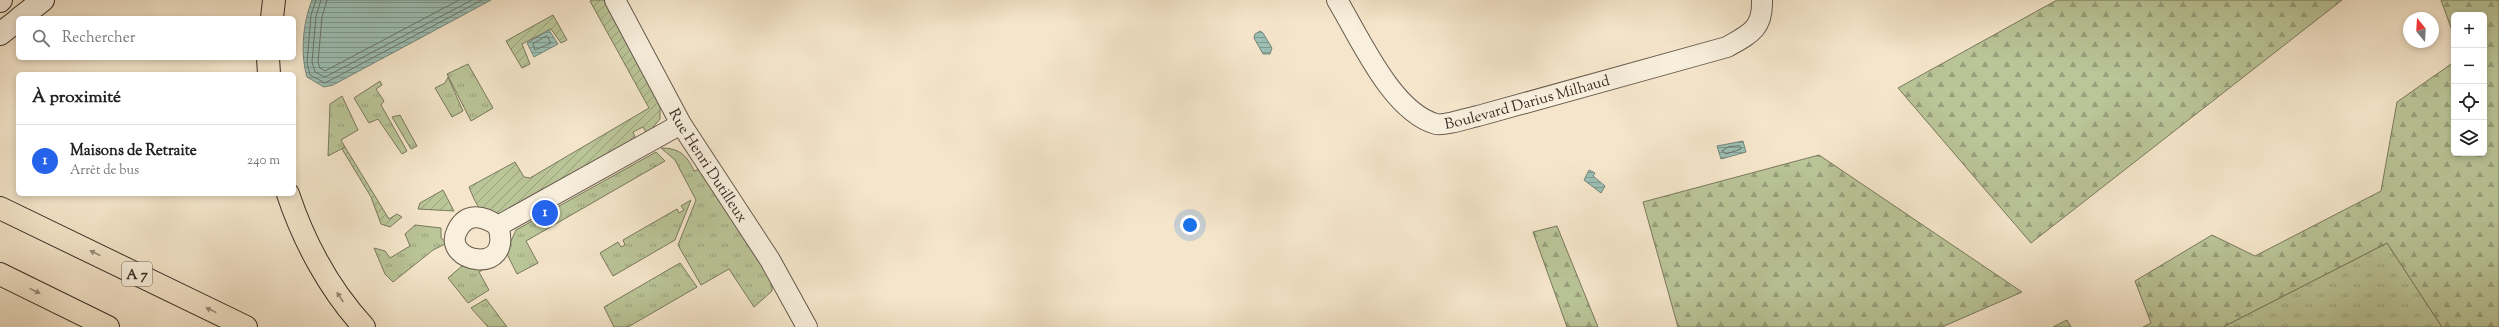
<!DOCTYPE html>
<html lang="fr">
<meta charset="utf-8">
<style>
body{margin:0;font-family:"Sorts Mill Goudy",serif;background:#f6f6f6;color:#222}
.controls{position:absolute;right:12px;top:12px;display:grid;overflow:hidden;border-radius:6px;box-shadow:0 2px 6px #0003}
.controls button{width:36px;height:36px;display:grid;place-items:center;padding:0;border:0;border-bottom:1px solid #e0e0e0;background:#fff;color:#222;font:20px sans-serif}
.compass{position:absolute;left:2403px;top:12px;width:36px;height:36px;border-radius:50%;background:#fff;box-shadow:0 2px 6px #0003;rotate:342deg}
.you{position:absolute;left:1190px;top:225px;width:14px;height:14px;margin:-10px;border:3px solid #fff;border-radius:50%;background:#1a73e8;box-shadow:0 0 0 6px #1a73e833}
.badge{display:grid;place-items:center;width:26px;height:26px;border-radius:50%;background:#2563eb;color:#fff;font-size:13px;font-weight:700}
.pin{position:absolute;translate:-50% -50%;border:2px solid #fff;box-shadow:0 1px 4px #0006}
.list{margin:0;padding:0;list-style:none}
h2{display:flex;justify-content:space-between;align-items:center;height:52px;margin:0;padding:0 16px;font-size:17px}
h2 small{font-size:13px;font-weight:400;color:#767676}
.list li{display:grid;grid-template-columns:26px 1fr auto;gap:12px;align-items:center;box-sizing:border-box;height:72px;padding:0 16px;border-top:1px solid #e0e0e0}
.list b{display:block;font-size:15px;white-space:nowrap}
.list p{margin:0;font-size:13px;white-space:nowrap;color:#767676}
.list em{font-size:13px;font-style:normal;color:#767676}
.icon{flex:none;width:22px;height:22px;fill:none;stroke:currentColor;stroke-width:2;stroke-linecap:round;stroke-linejoin:round}
.map{position:relative;flex:none;width:2499px;height:327px;overflow:hidden}
.search{position:absolute;background:#fff;box-shadow:0 2px 6px #0003;left:16px;top:16px;width:280px;height:44px;display:flex;align-items:center;gap:10px;box-sizing:border-box;padding:0 14px;border-radius:6px;color:#767676;font-size:15px}
.panel{position:absolute;background:#fff;box-shadow:0 2px 6px #0003;left:16px;top:72px;width:280px;height:124px;border-radius:6px}
.map>svg:first-child{display:block}
.grass{fill:url(#grass-tufts);stroke:#79795e}
.forest{fill:url(#forest-firs);stroke:#79795e}
.garden{fill:url(#garden-furrows);stroke:#79795e}
.water{fill:url(#water-rules);stroke:#74857b}
.lines{fill:none;stroke-linecap:round;stroke-linejoin:round}
.shore{stroke:#6a766d;stroke-width:1}
.minor-casing{stroke:#675b4e;stroke-width:22}
.secondary-casing{stroke:#382d25;stroke-width:24}
.motorway-casing{stroke:#382d25;stroke-width:24}
.minor{stroke:#f8efdd;stroke-width:20}
.secondary{stroke:#f8efdd;stroke-width:22}
.motorway{stroke:#f5e6cb;stroke-width:22}
.oneway{fill:#968a78}
.labels{text-anchor:middle;stroke-width:3;stroke-linejoin:round;paint-order:stroke}
.shield{fill:#f8efdd;stroke:#72675c;stroke-width:1}
.shield-label{font-size:14px;font-weight:bold;fill:#382d25}
.street-label{font-size:15px;fill:#382d25;stroke:#f8efdd}
</style>
<div class="map">
<svg width="2499" height="327" viewBox="0 0 2499 327">
<defs>
<pattern id="grass-tufts" width="24" height="20" patternUnits="userSpaceOnUse"><rect width="24" height="20" fill="#bac598"/><path d="M3 7l-1-3M5 7V3M7 7l1-3M15 17l-1-3M17 17v-4M19 17l1-3" fill="none" stroke="#98a07c"/></pattern>
<pattern id="forest-firs" width="22" height="20" patternUnits="userSpaceOnUse"><rect width="22" height="20" fill="#bac598"/><path d="M5 1l3.5 6h-7zM16 11l3.5 6h-7z" fill="#98a07c"/></pattern>
<pattern id="garden-furrows" width="10" height="10" patternUnits="userSpaceOnUse"><rect width="10" height="10" fill="#bac598"/><path d="M-1 1l2-2M0 10L10 0M9 11l2-2" fill="none" stroke="#98a07c"/></pattern>
<pattern id="water-rules" width="6" height="5" patternUnits="userSpaceOnUse"><rect width="6" height="5" fill="#9cc0b5"/><path d="M0 2.5h6" fill="none" stroke="#809c93"/></pattern>
</defs>
<rect width="100%" height="100%" fill="#f5e6cb"/>
<filter id="stains"><feTurbulence type="fractalNoise" baseFrequency=".005" numOctaves="4"/><feColorMatrix values="0 0 0 0 .2 0 0 0 0 .09 0 0 0 0 .02 0 0 0 .5 -.17"/></filter>
<radialGradient id="worn" r=".72"><stop offset=".6" stop-color="#630" stop-opacity="0"/><stop offset="1" stop-color="#630" stop-opacity=".3"/></radialGradient>
<g class="grass">
<path d="M 468,64 L 493,108 L 471,121 L 447,74 Z"/>
<path d="M 448,77 L 463,111 L 452,117 L 435,88 L 445,83 Z"/>
<path d="M 380,81 L 382,85 L 376,89 L 384,101 L 381,105 L 407,151 L 402,154 L 378,119 L 369,123 L 354,98 Z"/>
<path d="M 342,96 L 358,130 L 341,140 L 345,147 L 328,156 L 330,104 Z"/>
<path d="M 400,115 L 417,146 L 411,149 L 392,117 Z"/>
<path d="M 661,148 C 679,148 687,155 694,171 L 700,169 L 772,282 L 772,291 L 754,307 L 729,269 L 701,285 L 678,245 L 696,200 L 675,160 Z"/>
<path d="M 656,152 L 665,161 L 526,241 L 538,263 L 517,274 L 506,252 L 516,230 Z"/>
<path d="M 691,200 L 675,240 L 613,276 L 600,253 L 618,242 L 621,247 L 625,245 L 623,240 L 677,209 L 679,213 L 684,210 L 681,206 Z"/>
<path d="M 415,225 L 441,228 L 441,238 L 447,243 L 433,250 L 393,282 L 385,274 L 374,248 L 385,251 L 390,258 L 410,246 L 405,234 Z"/>
<path d="M 2387,243 L 2442,327 L 2223,327 Z"/>
<path d="M 680,263 L 697,287 L 628,327 L 614,327 L 604,307 Z"/>
<path d="M 462,266 L 470,268 L 486,268 L 479,272 L 489,290 L 468,303 L 448,278 Z"/>
<path d="M 486,299 L 507,327 L 488,327 L 471,308 Z"/>
</g>
<g class="forest">
<path d="M 2057,0 L 2342,0 L 2031,243 L 1898,88 Z"/>
<path d="M 2441,0 L 2499,0 L 2499,327 L 2442,327 L 2387,243 L 2223,327 L 2143,327 L 2151,323 L 2135,281 L 2212,235 L 2255,256 L 2381,191 L 2397,102 L 2454,62 L 2454,153 L 2484,153 L 2484,15 L 2454,15 L 2454,36 Z"/>
<path d="M 1819,155 L 2022,292 L 1942,327 L 1678,327 L 1643,202 Z"/>
<path d="M 1557,226 L 1598,327 L 1567,327 L 1533,232 Z"/>
<path d="M 2067,320 L 2071,327 L 2053,327 Z"/>
</g>
<g class="garden">
<path d="M 592,0 L 604,0 L 660,99 L 660,119 L 647,134 L 643,127 L 633,132 L 636,140 L 505,214 C 480,216 478,209 469,187 L 515,162 L 524,177 L 530,178 L 649,108 L 590,1 Z"/>
<path d="M 553,15 L 567,40 L 561,43 L 551,29 L 522,44 L 530,64 L 522,68 L 506,41 Z"/>
<path d="M 345,147 L 389,219 L 397,214 L 402,217 L 390,227 L 381,224 L 371,197 L 342,149 Z"/>
<path d="M 443,190 L 454,211 L 418,209 L 420,203 Z"/>
</g>
<g class="water">
<path d="M 312,0 L 491,0 L 333,85 L 324,87 L 307,77 C 300,53 303,23 312,0 Z"/>
<path d="M 549,30 L 558,44 L 534,57 L 527,43 Z"/>
<path d="M 1260,31 L 1263,33 L 1272,48 L 1270,54 L 1263,54 L 1254,38 L 1255,34 Z"/>
<path d="M 1743,141 L 1746,152 L 1721,159 L 1717,146 Z"/>
<path d="M 1589,170 L 1595,173 L 1593,176 L 1605,186 L 1601,193 L 1584,180 Z"/>
</g>
<g class="lines">
<g class="shore">
<path d="M 316,0 L 311,15 L 307,63 L 310,75 L 325,83 L 482,0"/>
<path d="M 321,0 L 316,16 L 312,62 L 315,72 L 325,77 L 472,0"/>
<path d="M 327,0 L 322,17 L 318,62 L 320,68 L 325,71 L 459,0"/>
<path d="M 547,36 L 551,43 L 535,50 L 533,44 Z"/>
<path d="M 1740,146 L 1741,149 L 1726,154 L 1722,151 L 1728,147 Z"/>
</g>
<g class="minor-casing">
<g id="minor">
<path id="s1" d="M 615,0 L 681,124 L 770,260 L 807,327"/>
<path id="s2" d="M 1337,0 C 1360,38 1392,112 1436,124 C 1444,126 1469,118 1478,116 L 1727,47 C 1750,34 1763,29 1762,0"/>
<path d="M 498,226 C 514,277 441,262 457,231 C 466,212 483,215 498,226 L 681,124"/>
</g>
</g>
<g class="secondary-casing">
<g id="secondary">
<path d="M 0,1 L 1,0"/>
<path d="M 20,18 L 43,0"/>
<path d="M 0,34 L 18,20"/>
</g>
</g>
<g class="motorway-casing">
<g id="motorway">
<path d="M 272,18 L 274,0"/>
<path d="M 268,58 L 269,74"/>
<path d="M 288,194 C 304,242 330,290 364,327"/>
<path d="M 0,208 L 246,327"/>
<path d="M 0,274 L 108,327"/>
</g>
</g>
<use href="#minor" class="minor"/>
<use href="#secondary" class="secondary"/>
<use href="#motorway" class="motorway"/>
</g>
<defs><path id="oneway-solid" d="M-6-.8H1V-3.2L6.5 0L1 3.2V.8H-6Z"/></defs>
<g class="oneway">
<use href="#oneway-solid" transform="translate(95 253) rotate(-154)"/>
<use href="#oneway-solid" transform="translate(35 291) rotate(26)"/>
<use href="#oneway-solid" transform="translate(340 297) rotate(-123)"/>
<use href="#oneway-solid" transform="translate(211 310) rotate(-154)"/>
</g>
<g class="labels">
<rect class="shield" x="122" y="262" width="30" height="24" rx="3"/>
<g class="shield-label">
<text x="137" y="279">A 7</text>
</g>
<g class="street-label">
<text dy="5" stroke="none"><textPath href="#s2" startOffset="256">Boulevard Darius Milhaud</textPath></text>
<text dy="5" stroke="none"><textPath href="#s1" startOffset="190">Rue Henri Dutilleux</textPath></text>
</g>
</g>
<rect width="100%" height="100%" filter="url(#stains)"/>
<rect width="100%" height="100%" fill="url(#worn)"/>
</svg>
<div class="controls">
<button>+</button>
<button>−</button>
<button><svg class="icon" aria-label="locate" viewBox="0 0 24 24"><circle cx="12" cy="12" r="6"/><path d="M12 2v4M12 18v4M2 12h4M18 12h4"/></svg></button>
<button><svg class="icon" aria-label="layers" viewBox="0 0 24 24"><path d="M12 4l9 5-9 5-9-5zM3 14l9 5 9-5"/></svg></button>
</div>
<svg class="compass" viewBox="-18 -18 36 36"><path d="M0-13l5 13h-10z" fill="#e53935"/><path d="M0 13l5-13h-10z" fill="#767676"/></svg>
<div class="you"></div>
<div class="pin badge" style="left:545px;top:213px">1</div>
<div class="search"><svg class="icon" aria-label="search" viewBox="0 0 24 24"><circle cx="10" cy="10" r="6"/><path d="M15 15l6 6"/></svg>Rechercher</div>
<section class="panel">
<h2>À proximité<small></small></h2>
<ul class="list">
<li><span class="badge">1</span><div><b>Maisons de Retraite</b><p>Arrêt de bus</p></div><em>240 m</em></li>
</ul>
</section>
</div>
